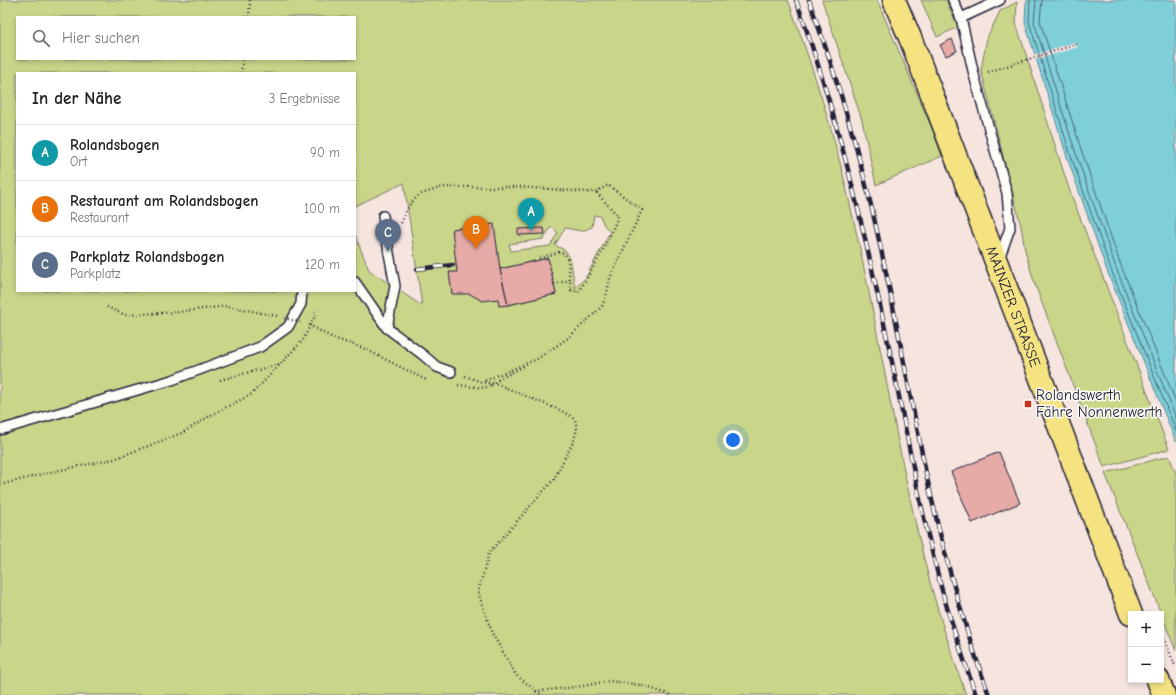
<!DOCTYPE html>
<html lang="de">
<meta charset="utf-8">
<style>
body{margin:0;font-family:"Comic Neue",sans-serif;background:#f6f6f6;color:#222}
.controls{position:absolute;right:12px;bottom:12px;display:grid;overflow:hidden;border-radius:0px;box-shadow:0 2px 6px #0003}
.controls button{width:36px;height:36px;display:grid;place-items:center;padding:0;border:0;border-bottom:1px solid #e0e0e0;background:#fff;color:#222;font:20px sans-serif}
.you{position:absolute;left:733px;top:440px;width:14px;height:14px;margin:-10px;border:3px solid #fff;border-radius:50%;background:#1a73e8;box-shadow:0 0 0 6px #1a73e833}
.badge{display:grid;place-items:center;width:26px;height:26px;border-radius:50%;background:#db2777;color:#fff;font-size:13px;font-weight:700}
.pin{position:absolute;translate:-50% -33px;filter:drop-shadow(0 1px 2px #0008)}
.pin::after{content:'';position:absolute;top:21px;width:14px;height:12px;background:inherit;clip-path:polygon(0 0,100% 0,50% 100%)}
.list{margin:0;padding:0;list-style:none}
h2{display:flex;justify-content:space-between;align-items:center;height:52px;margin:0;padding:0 16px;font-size:17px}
h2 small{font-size:13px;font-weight:400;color:#767676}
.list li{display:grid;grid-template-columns:26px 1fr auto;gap:12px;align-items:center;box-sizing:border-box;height:56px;padding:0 16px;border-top:1px solid #e0e0e0}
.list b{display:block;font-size:15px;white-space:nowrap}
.list p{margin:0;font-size:13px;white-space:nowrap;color:#767676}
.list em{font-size:13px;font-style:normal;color:#767676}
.icon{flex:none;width:22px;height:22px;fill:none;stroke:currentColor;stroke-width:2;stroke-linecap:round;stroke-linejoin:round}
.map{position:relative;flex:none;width:1176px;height:695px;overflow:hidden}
.search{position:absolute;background:#fff;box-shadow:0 2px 6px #0003;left:16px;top:16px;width:340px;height:44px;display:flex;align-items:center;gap:10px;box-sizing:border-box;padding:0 14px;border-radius:0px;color:#767676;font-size:15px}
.panel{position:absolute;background:#fff;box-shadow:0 2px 6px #0003;left:16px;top:72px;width:340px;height:220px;border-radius:0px}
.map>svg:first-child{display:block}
.green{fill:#c9d689;stroke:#767c62;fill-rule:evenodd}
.water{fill:#7fcfd8;stroke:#5a8a99}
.pier{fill:#f6e4df}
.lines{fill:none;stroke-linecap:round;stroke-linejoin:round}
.shore{stroke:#47677a;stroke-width:1}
.building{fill:#e6aba7;stroke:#22223b}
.lane-casing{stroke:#22223b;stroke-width:12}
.primary-casing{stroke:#22223b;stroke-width:25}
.path{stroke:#22223b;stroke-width:2.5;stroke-dasharray:1 3;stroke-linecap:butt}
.lane{stroke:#fdfcf7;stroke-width:9}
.primary{stroke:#f5e382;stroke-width:22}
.rail-casing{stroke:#22223b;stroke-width:4.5}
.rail{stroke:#fdfcf7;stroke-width:3;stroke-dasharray:9;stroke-linecap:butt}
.path-bridge{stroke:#22223b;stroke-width:2.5;stroke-dasharray:1 3;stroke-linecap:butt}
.poi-dot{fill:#c8321e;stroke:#fdfcf7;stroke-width:1.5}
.labels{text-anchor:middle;stroke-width:3;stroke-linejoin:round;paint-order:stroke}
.street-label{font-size:15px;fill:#22223b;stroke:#fdfcf7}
.poi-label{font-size:15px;fill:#22223b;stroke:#fdfcf7;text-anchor:start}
</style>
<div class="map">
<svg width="1176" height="695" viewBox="0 0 1176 695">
<rect width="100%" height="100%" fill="#f6e4df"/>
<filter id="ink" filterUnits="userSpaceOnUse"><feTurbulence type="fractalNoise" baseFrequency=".025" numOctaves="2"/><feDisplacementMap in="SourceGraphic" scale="8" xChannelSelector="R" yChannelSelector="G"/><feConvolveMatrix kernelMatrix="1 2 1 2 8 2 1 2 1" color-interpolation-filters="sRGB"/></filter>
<g filter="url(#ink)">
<g class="green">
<path d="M 0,0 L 788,0 C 812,65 834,132 849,200 C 878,323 896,449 927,571 C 938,613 952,654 966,695 L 0,695 ZM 17,17 L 355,17 L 355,59 L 17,59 ZM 17,73 L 355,73 L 355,206 L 404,183 L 422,306 L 369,270 L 355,235 L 355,291 L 17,291 ZM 594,215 L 600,216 L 604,225 L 610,232 L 586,277 L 575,288 L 571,261 L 566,251 L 555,245 L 565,228 L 582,231 L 592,227 ZM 550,228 L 553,228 L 558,233 L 550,246 L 511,251 L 509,244 L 544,239 ZM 548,258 L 556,294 L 509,305 L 500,269 Z"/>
<path d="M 822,0 L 877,0 L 931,126 L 942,156 L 876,185 L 862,120 Z"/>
<path d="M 921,0 L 946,0 L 958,27 L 937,37 Z"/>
<path d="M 1017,2 L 1016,23 L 1069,189 L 1169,449 L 1104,467 L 1034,282 L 1025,250 L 1021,226 L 981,70 L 987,38 L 1000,11 Z"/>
<path d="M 1169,456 L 1176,473 L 1176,651 L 1105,473 Z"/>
</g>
<path class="water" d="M 1028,0 L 1176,0 L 1176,442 L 1106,268 L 1067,157 L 1025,23 L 1026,2 Z"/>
<path class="pier" d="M 1076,42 L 1078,47 L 1035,60 L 1033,55 Z"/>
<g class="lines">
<g class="shore">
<path d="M 1030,0 L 1029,22 L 1071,156 L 1110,267 L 1176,431"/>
<path d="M 1036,0 L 1034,22 L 1076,154 L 1115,265 L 1176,418"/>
<path d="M 1042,0 L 1040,21 L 1082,152 L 1120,263 L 1176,402"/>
</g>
</g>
<g class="building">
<path d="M 952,39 L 957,51 L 946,56 L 940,45 Z"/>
<path d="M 494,224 L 500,269 L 508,305 L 499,306 L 498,299 L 482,301 L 470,294 L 452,294 L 449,272 L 457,272 L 452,229 Z"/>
<path d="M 544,228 L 545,234 L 518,235 L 518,229 Z"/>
<path d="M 548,258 L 556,294 L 508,305 L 500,269 Z"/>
<path d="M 999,452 L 1020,503 L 972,523 L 951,472 Z"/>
</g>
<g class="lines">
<g class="lane-casing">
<g id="lane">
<path d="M 953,0 L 961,18 L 974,75 L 1007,193 L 1010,228 L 999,259"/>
<path d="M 961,18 L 1000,0"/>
<path d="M 383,216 L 389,253 L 395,286 L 387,328"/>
<path d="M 355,282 L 387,328 L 423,355 L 437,367 L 451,372"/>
<path d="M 0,430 L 172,380 L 260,347 L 288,327 L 301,304 L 302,291"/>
</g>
</g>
<g class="primary-casing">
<g id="primary">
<path id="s1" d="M 894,0 L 911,40 L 997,264 L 1131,614"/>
<path d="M 1158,680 L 1164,695"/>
</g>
</g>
<g class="path">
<path d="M 249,17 L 250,0"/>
<path d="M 988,72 L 1077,44"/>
<path d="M 241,73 L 243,59"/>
<path d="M 401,223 L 406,211 L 411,203 L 419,195 L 442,187 L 520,187 L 588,192 L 596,192 L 608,185 L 642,210 L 610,278 L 607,293 L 602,306 L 594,314 L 568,338 L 537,359 L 484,381"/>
<path d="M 539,258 L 560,252 L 565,254 L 568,260 L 571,290 L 578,292 C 593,269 608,243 618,216 L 596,192"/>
<path d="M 554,284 L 570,280"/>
<path d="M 107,307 L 125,315 L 178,312 L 227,306 L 277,316"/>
<path d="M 309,325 L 333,338 L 363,348 L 424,379 L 427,380"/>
<path d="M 465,376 L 482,382 L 497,384 L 562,411 L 575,419 L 577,429 L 574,440 L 554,479 L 489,553 L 478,592 L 492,633 L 516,675 L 536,691 L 577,687 L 610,681 L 640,685 L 671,695"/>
<path d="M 220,380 L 280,364"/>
<path d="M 498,380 L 524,366"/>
<path d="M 458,385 L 484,388 L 491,385"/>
<path d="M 0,485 L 51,472 L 114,459 L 182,433 L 213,414 L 252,394 L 303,340 L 316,314 L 315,311"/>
<path d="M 1161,630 L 1175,666"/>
<path d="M 536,691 L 542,695"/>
</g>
<use href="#lane" class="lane"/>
<use href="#primary" class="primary"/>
<g class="rail-casing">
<g id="rail">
<path d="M 796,0 C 836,110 863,224 887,338 C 904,416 916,494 937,571 C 947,613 962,654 976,695"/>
<path d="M 809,0 C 832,63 852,128 868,193 C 886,265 899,337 913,409 C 919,435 923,461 929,487 C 945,558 964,627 989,695"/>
<path d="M 417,269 L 453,265"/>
</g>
</g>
<use href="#rail" class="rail"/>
<g class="path-bridge">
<path d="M 284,318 L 300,322"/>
<path d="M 491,385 L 498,380"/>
</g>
</g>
</g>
<rect class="poi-dot" x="1024" y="400" width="8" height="8" rx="2"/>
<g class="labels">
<g class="street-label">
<text dy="5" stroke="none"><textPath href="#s1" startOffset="329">MAINZER STRASSE</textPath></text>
</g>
<g class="poi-label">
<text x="1036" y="400">Rolandswerth<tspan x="1036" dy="17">Fähre Nonnenwerth</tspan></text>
</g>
</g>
</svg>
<div class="controls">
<button>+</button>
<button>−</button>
</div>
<div class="you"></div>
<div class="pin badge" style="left:531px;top:231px;background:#0f9aa8">A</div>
<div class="pin badge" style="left:476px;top:249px;background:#e8710a">B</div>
<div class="pin badge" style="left:388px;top:252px;background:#5c6f8a">C</div>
<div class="search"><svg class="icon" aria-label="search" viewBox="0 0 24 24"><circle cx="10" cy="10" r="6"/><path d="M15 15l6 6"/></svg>Hier suchen</div>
<section class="panel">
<h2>In der Nähe<small>3 Ergebnisse</small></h2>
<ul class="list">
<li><span class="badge" style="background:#0f9aa8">A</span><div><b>Rolandsbogen</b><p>Ort</p></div><em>90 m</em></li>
<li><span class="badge" style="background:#e8710a">B</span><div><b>Restaurant am Rolandsbogen</b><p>Restaurant</p></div><em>100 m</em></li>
<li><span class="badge" style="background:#5c6f8a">C</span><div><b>Parkplatz Rolandsbogen</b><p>Parkplatz</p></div><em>120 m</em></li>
</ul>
</section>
</div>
